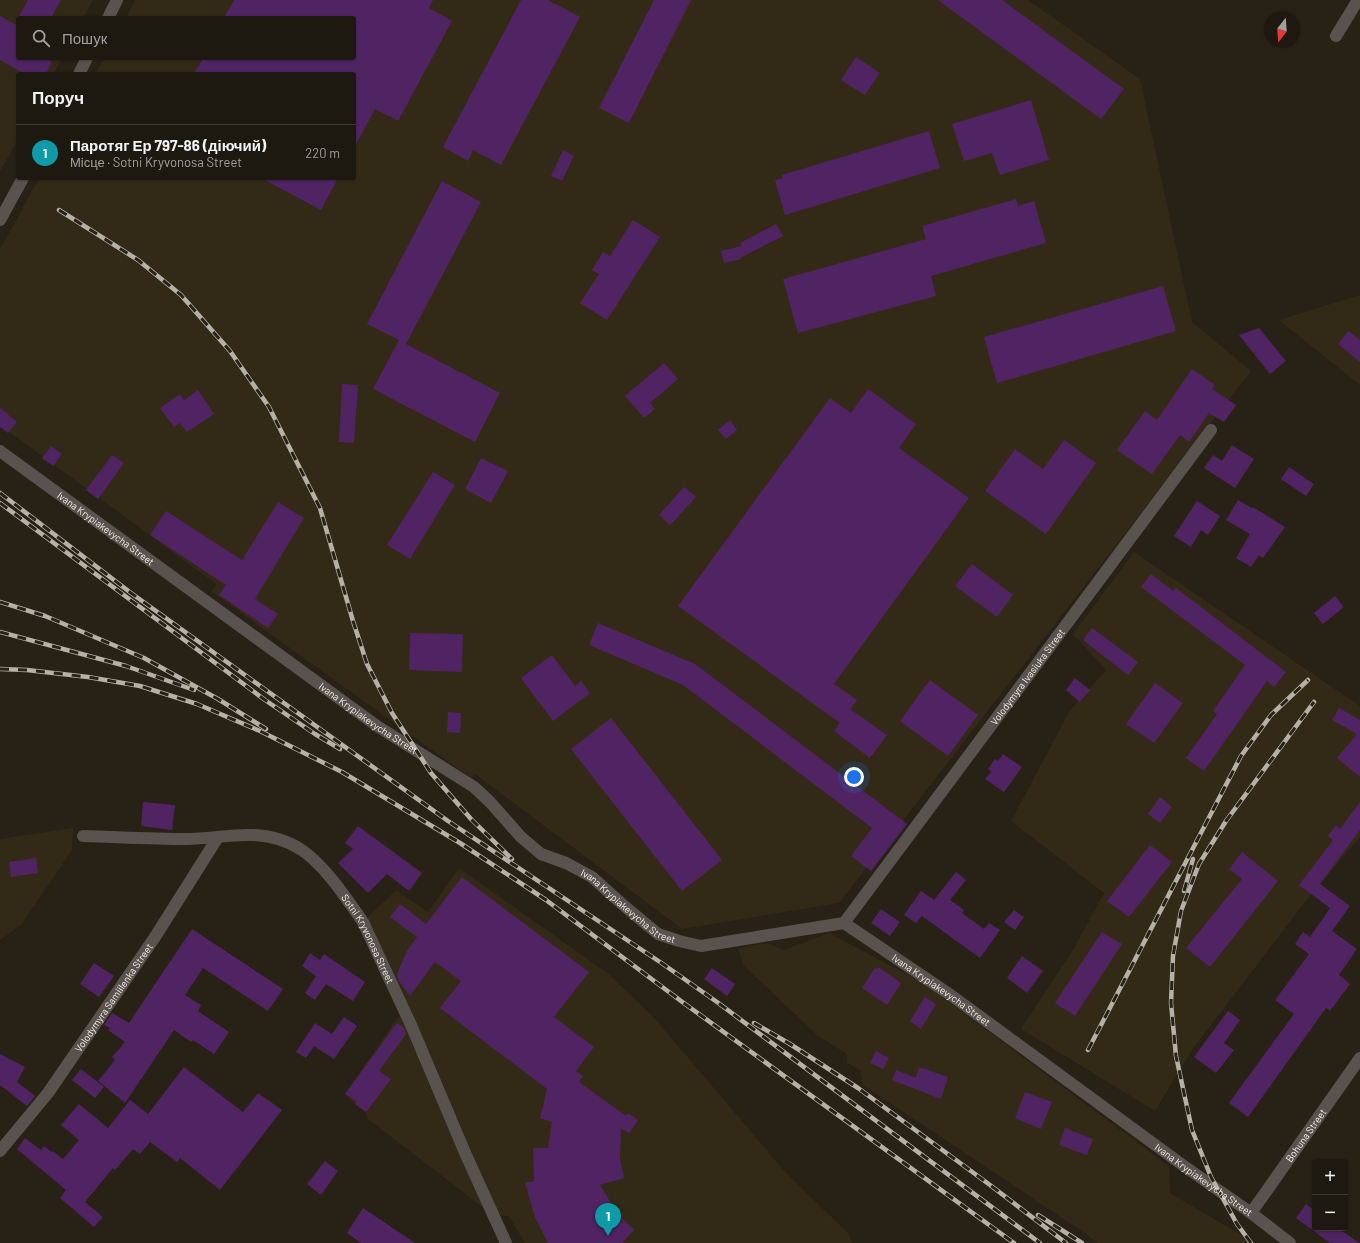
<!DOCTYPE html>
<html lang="uk">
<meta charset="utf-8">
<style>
body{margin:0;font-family:Barlow,sans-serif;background:#2b261e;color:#f1f3f6}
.controls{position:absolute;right:12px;bottom:12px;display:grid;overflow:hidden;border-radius:4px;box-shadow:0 1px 3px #0004}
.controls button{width:36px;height:36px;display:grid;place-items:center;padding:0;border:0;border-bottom:1px solid #3c3830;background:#1e1910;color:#f1f3f6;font:20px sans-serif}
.compass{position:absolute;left:1264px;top:12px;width:36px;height:36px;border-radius:50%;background:#1e1910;box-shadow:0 1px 3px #0004;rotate:197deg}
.you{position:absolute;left:854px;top:777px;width:14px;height:14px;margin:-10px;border:3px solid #fff;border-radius:50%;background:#1a73e8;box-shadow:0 0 0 6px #1a73e833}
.badge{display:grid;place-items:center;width:26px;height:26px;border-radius:50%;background:#e4ad35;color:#fff;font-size:13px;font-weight:700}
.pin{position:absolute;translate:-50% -33px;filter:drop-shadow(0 1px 2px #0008)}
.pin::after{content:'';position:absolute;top:21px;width:14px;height:12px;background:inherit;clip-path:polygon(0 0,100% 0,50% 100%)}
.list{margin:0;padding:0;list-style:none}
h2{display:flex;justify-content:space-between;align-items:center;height:52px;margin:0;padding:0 16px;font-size:17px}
h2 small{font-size:13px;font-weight:400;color:#a1a09f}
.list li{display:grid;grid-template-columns:26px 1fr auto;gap:12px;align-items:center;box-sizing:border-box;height:56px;padding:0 16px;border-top:1px solid #3c3830}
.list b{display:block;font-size:15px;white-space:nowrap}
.list p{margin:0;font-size:13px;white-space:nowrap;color:#a1a09f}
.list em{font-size:13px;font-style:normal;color:#a1a09f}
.icon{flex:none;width:22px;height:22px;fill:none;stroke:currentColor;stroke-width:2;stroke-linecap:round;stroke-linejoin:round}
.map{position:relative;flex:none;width:1360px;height:1243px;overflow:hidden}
.search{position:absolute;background:#1e1910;box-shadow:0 1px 3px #0004;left:16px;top:16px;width:340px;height:44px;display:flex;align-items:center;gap:10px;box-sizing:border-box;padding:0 14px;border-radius:4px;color:#a1a09f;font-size:15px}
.panel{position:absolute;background:#1e1910;box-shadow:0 1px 3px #0004;left:16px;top:72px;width:340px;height:108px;border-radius:4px}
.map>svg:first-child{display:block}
.built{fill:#332917}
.building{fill:#502462}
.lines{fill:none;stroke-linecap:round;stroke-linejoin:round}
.minor{stroke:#595350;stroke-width:12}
.rail-casing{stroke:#b6b1a8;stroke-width:4.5}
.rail{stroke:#282116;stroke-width:3;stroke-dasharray:9;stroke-linecap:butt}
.labels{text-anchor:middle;stroke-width:3;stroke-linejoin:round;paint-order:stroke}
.street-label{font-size:10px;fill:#f3efe7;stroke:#282116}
</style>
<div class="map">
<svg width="1360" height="1243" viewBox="0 0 1360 1243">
<rect width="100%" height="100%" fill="#282116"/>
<g class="built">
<path d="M 0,0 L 93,0 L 83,18 L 18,18 L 18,58 L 62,58 L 53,74 L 18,74 L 18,139 L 0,172 Z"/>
<path d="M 135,0 L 1028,0 L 1140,79 L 1192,322 L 1251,371 L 839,903 L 682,929 L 475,774 L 471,778 L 212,592 L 216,584 L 0,425 L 0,250 L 39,178 L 354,178 L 354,74 L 95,74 L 104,58 L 354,58 L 354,18 L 126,18 Z"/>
<path d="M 1360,295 L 1360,385 L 1279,320 Z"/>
<path d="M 1134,552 L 1360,706 L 1360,837 L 1305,902 L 1192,1050 L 1155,1111 L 1021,1029 L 1074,948 L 1104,893 L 1011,821 L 1069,712 L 1106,670 L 1073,634 Z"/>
<path d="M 73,828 L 72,850 L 21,925 L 0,940 L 0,839 Z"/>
<path d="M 459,868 L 610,975 L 656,1020 L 786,1173 L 849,1234 L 852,1243 L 525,1243 L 509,1216 L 493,1215 L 368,1119 L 366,1112 L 355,1104 L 345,1094 L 398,1017 L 405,1012 L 363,922 L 396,890 L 428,912 Z"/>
<path d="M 829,933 L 925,984 L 1169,1166 L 1170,1193 L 1255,1243 L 1097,1243 L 1086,1234 L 863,1085 L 860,1070 L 847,1063 L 847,1054 L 817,1035 L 744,966 L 738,949 L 767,943 L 784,950 Z"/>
</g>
<g class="building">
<path d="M 28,0 L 61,0 L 51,18 L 18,18 Z"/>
<path d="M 234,0 L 433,0 L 429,8 L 452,21 L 398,121 L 375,109 L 354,148 L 354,74 L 194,74 L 203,58 L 354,58 L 354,18 L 224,18 Z"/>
<path d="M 521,0 L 548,0 L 580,17 L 501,165 L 473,150 L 468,161 L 443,147 Z"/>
<path d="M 654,0 L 691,0 L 629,123 L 599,108 Z"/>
<path d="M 938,0 L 1002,0 L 1124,89 L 1101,119 Z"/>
<path d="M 0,16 L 18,26 L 18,58 L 45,58 L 52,62 L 46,74 L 25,74 L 0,60 Z"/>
<path d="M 856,57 L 880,73 L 865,95 L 841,80 Z"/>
<path d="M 1031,100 L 1049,160 L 1000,175 L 992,153 L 964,161 L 952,124 Z"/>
<path d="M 929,131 L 940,168 L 785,215 L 775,180 L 783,178 L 782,175 Z"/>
<path d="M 563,150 L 574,156 L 562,181 L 551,176 Z"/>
<path d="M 261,178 L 338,178 L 321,210 Z"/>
<path d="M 442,181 L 481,202 L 406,344 L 500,393 L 475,442 L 373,389 L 399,340 L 367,324 Z"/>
<path d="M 1016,199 L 1018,206 L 1034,201 L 1046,243 L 931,276 L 936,296 L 798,333 L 783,279 L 926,239 L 922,226 Z"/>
<path d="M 633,220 L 660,237 L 607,320 L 580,303 L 599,274 L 592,270 L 603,252 L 610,256 Z"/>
<path d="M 776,224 L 783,236 L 740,258 L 741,259 L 724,263 L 721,251 L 742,246 L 740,243 Z"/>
<path d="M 1163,286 L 1176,331 L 997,383 L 984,337 Z"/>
<path d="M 1259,328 L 1286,361 L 1270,374 L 1239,335 Z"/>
<path d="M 1348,331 L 1360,340 L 1360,362 L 1338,344 Z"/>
<path d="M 664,363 L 678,379 L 650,403 L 655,409 L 644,418 L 625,396 Z"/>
<path d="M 1192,369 L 1215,385 L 1212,389 L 1236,405 L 1224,422 L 1209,413 L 1189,442 L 1180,435 L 1152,474 L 1117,450 L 1145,411 L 1157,420 Z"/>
<path d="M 342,384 L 358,385 L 354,443 L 339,442 Z"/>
<path d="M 868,389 L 916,424 L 899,448 L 969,498 L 834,684 L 857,700 L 850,709 L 887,735 L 870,758 L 834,731 L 840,723 L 678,606 L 830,398 L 851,413 Z"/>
<path d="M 198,390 L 214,414 L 187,432 L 180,423 L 174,427 L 160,408 L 180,394 L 184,400 Z"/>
<path d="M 0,408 L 17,422 L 8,433 L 0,427 Z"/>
<path d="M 730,420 L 737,430 L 726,439 L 718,430 Z"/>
<path d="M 1064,440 L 1096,463 L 1046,534 L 985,491 L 1015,449 L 1043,469 Z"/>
<path d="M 1232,445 L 1254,459 L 1235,488 L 1204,468 L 1213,455 L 1222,461 Z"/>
<path d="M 51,446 L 62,454 L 53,466 L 42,458 Z"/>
<path d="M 112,455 L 124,463 L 98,499 L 86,490 Z"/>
<path d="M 481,458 L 508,471 L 491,503 L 465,489 Z"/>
<path d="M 1289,467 L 1314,484 L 1306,496 L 1281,479 Z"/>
<path d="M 433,472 L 455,485 L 410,559 L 387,545 Z"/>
<path d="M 684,487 L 696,497 L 670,525 L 659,515 Z"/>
<path d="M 1238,500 L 1252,508 L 1253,507 L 1285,527 L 1263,558 L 1259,555 L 1251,567 L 1236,558 L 1250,534 L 1226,520 Z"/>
<path d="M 1197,501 L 1220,516 L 1208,535 L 1201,530 L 1191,547 L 1174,536 Z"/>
<path d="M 278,502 L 304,518 L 255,599 L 278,614 L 268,628 L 219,595 L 226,585 L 150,535 L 166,511 L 242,560 Z"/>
<path d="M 972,564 L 1013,595 L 997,617 L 955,586 Z"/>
<path d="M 1151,574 L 1173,591 L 1176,588 L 1286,672 L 1274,687 L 1267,681 L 1204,771 L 1186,758 L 1217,714 L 1213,711 L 1245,665 L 1141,587 Z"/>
<path d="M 1335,596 L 1344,607 L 1323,624 L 1314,613 Z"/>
<path d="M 598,623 L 695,664 L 907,824 L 871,871 L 851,856 L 872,828 L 683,685 L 589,645 Z"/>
<path d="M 1092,628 L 1138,662 L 1128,675 L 1083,640 Z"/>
<path d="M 410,633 L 463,634 L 462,672 L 409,670 Z"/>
<path d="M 552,655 L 575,686 L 581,681 L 590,693 L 553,721 L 521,678 Z"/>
<path d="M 1075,678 L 1090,690 L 1080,702 L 1066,690 Z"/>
<path d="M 930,680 L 978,715 L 948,756 L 900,721 Z"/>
<path d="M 1155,683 L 1183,703 L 1154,743 L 1126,724 Z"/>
<path d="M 1339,708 L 1360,720 L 1360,777 L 1337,758 L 1357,734 L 1332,720 Z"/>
<path d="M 448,712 L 461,713 L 460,733 L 447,732 Z"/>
<path d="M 611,718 L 722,860 L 682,891 L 571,749 Z"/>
<path d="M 1003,754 L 1022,767 L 1004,792 L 985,779 L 991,772 L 988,769 L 995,759 L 998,761 Z"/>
<path d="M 1160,797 L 1172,807 L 1160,823 L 1148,814 Z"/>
<path d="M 143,802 L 175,805 L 172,830 L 141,826 Z"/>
<path d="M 1360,802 L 1360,830 L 1320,884 L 1350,906 L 1332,931 L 1357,949 L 1339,975 L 1350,984 L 1330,1011 L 1326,1008 L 1248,1117 L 1229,1103 L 1294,1014 L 1275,1000 L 1309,954 L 1295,944 L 1303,932 L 1310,937 L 1330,908 L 1299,885 L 1333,840 L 1328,836 L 1336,825 L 1340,829 Z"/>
<path d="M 358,826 L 422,873 L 409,891 L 387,874 L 368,893 L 338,863 L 353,849 L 345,843 Z"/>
<path d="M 1150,845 L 1172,862 L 1129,917 L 1107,901 Z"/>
<path d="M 1242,852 L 1278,881 L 1210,967 L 1186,948 L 1242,879 L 1229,869 Z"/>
<path d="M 36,858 L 38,873 L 11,877 L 9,862 Z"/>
<path d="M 956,872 L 966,880 L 950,900 L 964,910 L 962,913 L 984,929 L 989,923 L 1000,930 L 980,958 L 922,916 L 916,923 L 904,915 L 921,891 L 934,900 Z"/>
<path d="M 462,877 L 589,972 L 554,1017 L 594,1047 L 576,1071 L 583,1076 L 579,1082 L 626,1116 L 628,1113 L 638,1120 L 629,1133 L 621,1128 L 620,1159 L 624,1178 L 600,1185 L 617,1213 L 634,1230 L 622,1243 L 548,1243 L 535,1217 L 525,1183 L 534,1181 L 533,1148 L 548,1148 L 552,1122 L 540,1118 L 547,1089 L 440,1008 L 461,981 L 435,962 L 410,996 L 398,980 L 397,974 L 407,951 L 417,937 L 390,917 L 400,904 L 426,924 Z"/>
<path d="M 881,909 L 900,922 L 890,936 L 871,923 Z"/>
<path d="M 1014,910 L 1024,917 L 1015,930 L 1004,922 Z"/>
<path d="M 192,929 L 283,989 L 268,1011 L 203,968 L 185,995 L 201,1005 L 198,1011 L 229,1032 L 214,1054 L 193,1040 L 191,1042 L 174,1030 L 125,1103 L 98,1081 L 115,1060 L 112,1057 L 125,1042 L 108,1030 L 110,1028 L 104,1025 L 112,1013 L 129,1023 Z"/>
<path d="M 1102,932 L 1122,944 L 1075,1016 L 1055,1003 Z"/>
<path d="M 310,953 L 320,960 L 324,954 L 365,982 L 353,1001 L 326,984 L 315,1000 L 305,993 L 316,976 L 302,966 Z"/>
<path d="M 1022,956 L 1043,971 L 1027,993 L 1007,978 Z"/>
<path d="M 94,963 L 114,976 L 99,997 L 80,984 Z"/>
<path d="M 878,967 L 901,983 L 887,1005 L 862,988 L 875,968 L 877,969 Z"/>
<path d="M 712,968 L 735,984 L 727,996 L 704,979 Z"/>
<path d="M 925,997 L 936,1004 L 921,1029 L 910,1021 Z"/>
<path d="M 1228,1011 L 1240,1020 L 1224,1043 L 1234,1050 L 1216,1073 L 1194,1057 Z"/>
<path d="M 344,1017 L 357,1026 L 334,1059 L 314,1046 L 306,1058 L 296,1052 L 315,1023 L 332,1034 Z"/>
<path d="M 397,1023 L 404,1028 L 406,1034 L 379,1071 L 391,1079 L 366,1112 L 355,1104 L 357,1102 L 345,1094 Z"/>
<path d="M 876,1051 L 889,1058 L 883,1069 L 870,1063 Z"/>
<path d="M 0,1054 L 25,1067 L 17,1082 L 35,1096 L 27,1106 L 0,1085 Z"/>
<path d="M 184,1067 L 243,1112 L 258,1093 L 282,1110 L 220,1190 L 180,1158 L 177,1162 L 150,1142 L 140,1154 L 133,1149 L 115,1170 L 113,1168 L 85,1202 L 103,1217 L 94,1227 L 60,1198 L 66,1190 L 17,1149 L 25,1138 L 41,1150 L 44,1146 L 52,1152 L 53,1151 L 63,1159 L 79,1140 L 61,1125 L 79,1104 L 108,1128 L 130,1100 L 148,1114 Z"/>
<path d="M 919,1067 L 948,1077 L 941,1099 L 892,1080 L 896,1070 L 916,1078 Z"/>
<path d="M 81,1069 L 104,1087 L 95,1098 L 72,1080 Z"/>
<path d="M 1025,1092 L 1052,1102 L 1041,1129 L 1015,1118 Z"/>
<path d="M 1065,1128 L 1093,1139 L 1087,1155 L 1059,1145 Z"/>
<path d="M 325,1161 L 338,1171 L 321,1195 L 307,1184 Z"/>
<path d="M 1306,1204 L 1315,1211 L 1315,1228 L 1338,1228 L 1359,1243 L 1330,1243 L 1296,1218 Z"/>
<path d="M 363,1208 L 415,1243 L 361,1243 L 347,1233 Z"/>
</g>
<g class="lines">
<g class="minor">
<path d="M 108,18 L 117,0"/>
<path d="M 1336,36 L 1358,0"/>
<path d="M 79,74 L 87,58"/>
<path d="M 0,220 L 23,178"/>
<path id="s1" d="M 0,451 L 377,726 L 474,787 L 490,802 L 521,837 L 541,854 L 566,863 L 592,877 L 622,904 L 658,934 L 679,941 L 701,946 L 844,923 L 952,996 L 1184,1166 L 1251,1213 L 1290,1243"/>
<path id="s2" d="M 83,836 C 117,837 152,839 186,839 C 209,839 231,834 253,835 C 294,837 314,856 338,887 C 346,898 355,910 363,922 L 411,1025 L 466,1155 L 506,1243"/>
<path id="s3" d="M 844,923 L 1211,430"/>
<path id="s4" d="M 0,1151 L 48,1093 L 155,937 L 218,837"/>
<path id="s5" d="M 1251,1213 L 1360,1058"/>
</g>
<g class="rail-casing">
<g id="rail">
<path d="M 59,210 L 138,260 L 181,295 L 230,351 L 269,407 L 320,508 L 353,621 L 367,664 L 392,713 L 431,773 L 471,819 L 512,859"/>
<path d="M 0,493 L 131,593 L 448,821 L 660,962 L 717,1002 L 1040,1243"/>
<path d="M 0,503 L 265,700 L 315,734 L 340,749"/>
<path d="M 0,602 L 45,616 L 144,658 L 218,699 L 266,729"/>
<path d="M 0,632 L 126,666 L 194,690"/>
<path d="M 0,669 L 27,670 L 88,677 L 140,686 L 197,704 L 260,731 L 342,772 L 460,843 L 546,900 L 681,1001 L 1014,1243"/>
<path d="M 1184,891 L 1193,859"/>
<path d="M 754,1023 L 790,1044 L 858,1088 L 990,1185 L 1066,1243"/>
<path d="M 1088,1050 L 1241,756 L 1271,715 L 1308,680"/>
<path d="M 1038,1215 L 1082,1243"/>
<path d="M 1251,1243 L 1237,1224 L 1211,1177 L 1192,1130 L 1176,1056 L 1171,1003 L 1173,956 L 1181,911 L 1199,864 L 1226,821 L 1314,702"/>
</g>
</g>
<use href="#rail" class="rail"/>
</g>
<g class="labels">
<g class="street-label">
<text dy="4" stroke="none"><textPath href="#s1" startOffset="131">Ivana Krypiakevycha Street</textPath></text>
<text dy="4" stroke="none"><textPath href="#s3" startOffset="307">Volodymyra Ivasiuka Street</textPath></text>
<text dy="4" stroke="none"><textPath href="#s1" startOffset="455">Ivana Krypiakevycha Street</textPath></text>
<text dy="4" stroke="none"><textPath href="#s1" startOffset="779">Ivana Krypiakevycha Street</textPath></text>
<text dy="4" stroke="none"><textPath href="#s2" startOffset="334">Sotni Kryvonosa Street</textPath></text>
<text dy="4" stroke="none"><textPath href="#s1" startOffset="1127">Ivana Krypiakevycha Street</textPath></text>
<text dy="4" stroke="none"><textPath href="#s4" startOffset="191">Volodymyra Samiilenka Street</textPath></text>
<text dy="4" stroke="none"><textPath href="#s5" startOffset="95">Bohuna Street</textPath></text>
<text dy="4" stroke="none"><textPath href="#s1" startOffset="1451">Ivana Krypiakevycha Street</textPath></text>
</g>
</g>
</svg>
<div class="controls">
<button>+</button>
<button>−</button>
</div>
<svg class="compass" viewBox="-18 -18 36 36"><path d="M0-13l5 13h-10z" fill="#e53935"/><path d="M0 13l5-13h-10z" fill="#a1a09f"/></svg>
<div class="you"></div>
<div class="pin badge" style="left:608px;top:1236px;background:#0f9aa8">1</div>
<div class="search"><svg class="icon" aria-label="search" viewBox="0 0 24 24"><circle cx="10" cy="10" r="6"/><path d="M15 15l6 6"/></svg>Пошук</div>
<section class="panel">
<h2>Поруч<small></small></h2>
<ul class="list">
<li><span class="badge" style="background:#0f9aa8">1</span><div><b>Паротяг Ер 797-86 (діючий)</b><p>Місце · Sotni Kryvonosa Street</p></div><em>220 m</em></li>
</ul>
</section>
</div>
